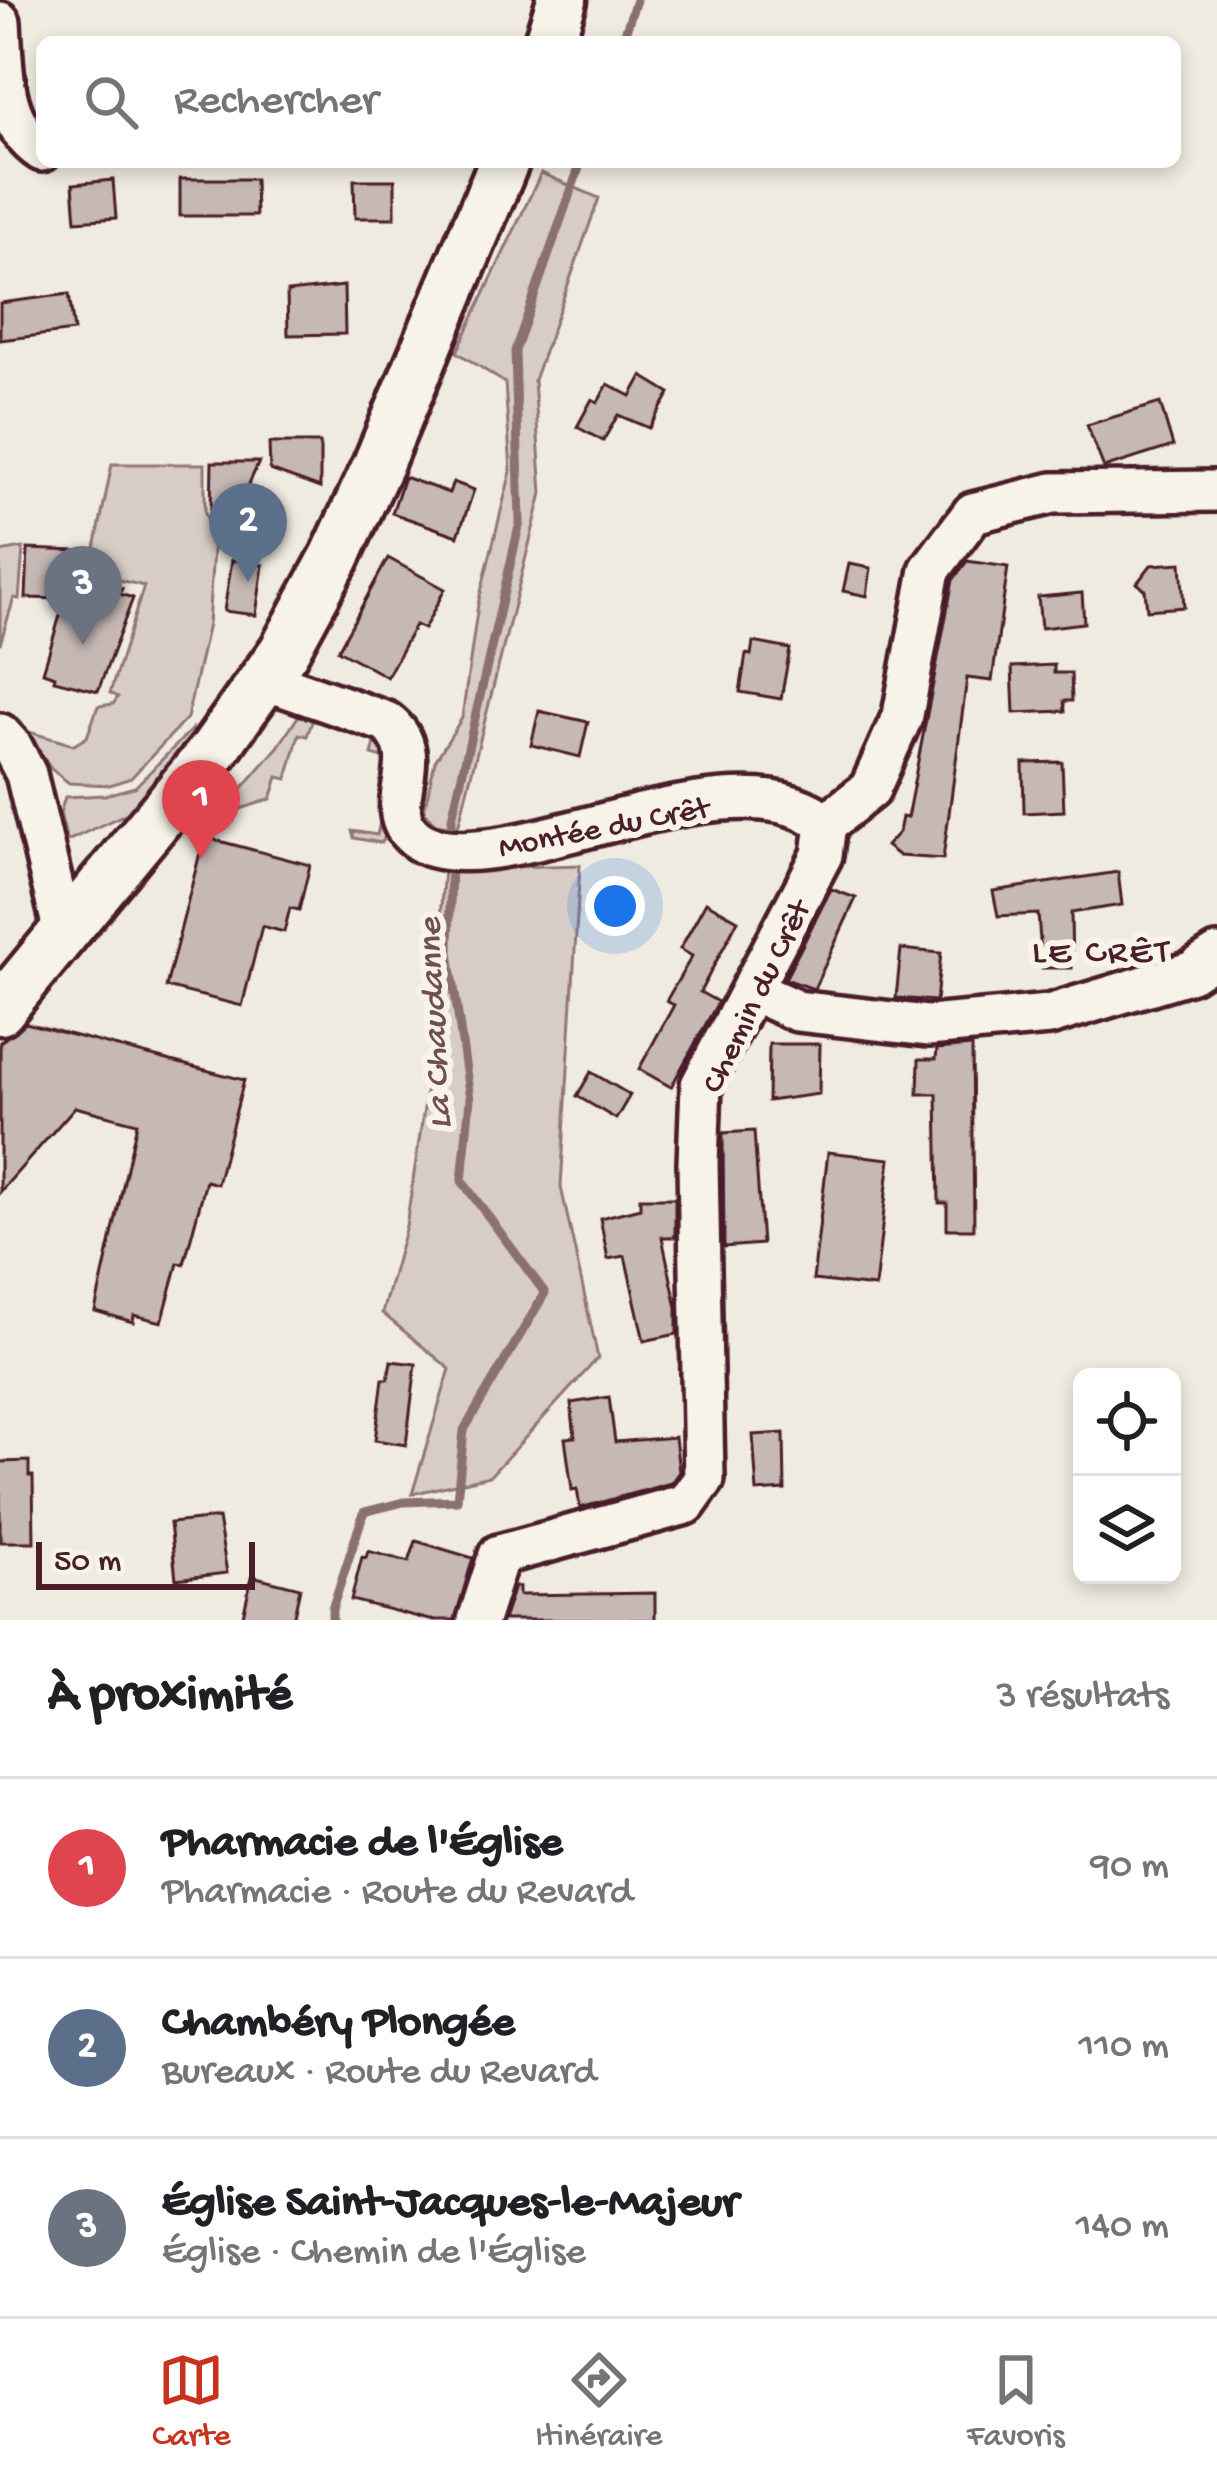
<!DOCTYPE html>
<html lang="fr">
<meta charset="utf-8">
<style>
body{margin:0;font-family:"Gochi Hand",sans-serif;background:#f2f2f2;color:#202124}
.controls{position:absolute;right:36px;bottom:36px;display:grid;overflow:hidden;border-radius:18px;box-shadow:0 6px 18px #0003}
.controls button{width:108px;height:108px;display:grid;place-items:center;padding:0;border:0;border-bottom:3px solid #e0e0e0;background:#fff;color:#202124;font:60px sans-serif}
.scale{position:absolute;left:36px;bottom:30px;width:219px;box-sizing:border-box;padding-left:12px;border:6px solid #4a1f2b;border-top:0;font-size:33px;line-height:42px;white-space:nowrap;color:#4a1f2b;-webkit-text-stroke:9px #f7f3e8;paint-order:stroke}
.you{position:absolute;left:615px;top:906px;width:42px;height:42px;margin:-30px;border:9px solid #fff;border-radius:50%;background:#1a73e8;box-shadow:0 0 0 18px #1a73e833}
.badge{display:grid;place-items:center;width:78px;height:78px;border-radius:50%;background:#c8321e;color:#fff;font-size:39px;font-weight:700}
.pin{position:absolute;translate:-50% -99px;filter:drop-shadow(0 3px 6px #0008)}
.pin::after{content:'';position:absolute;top:63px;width:42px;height:36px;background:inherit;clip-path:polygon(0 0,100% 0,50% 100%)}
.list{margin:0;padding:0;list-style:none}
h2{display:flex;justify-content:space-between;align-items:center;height:156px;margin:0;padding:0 48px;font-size:51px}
h2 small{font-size:39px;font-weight:400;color:#757577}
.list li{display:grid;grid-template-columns:78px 1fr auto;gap:36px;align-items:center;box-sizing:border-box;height:180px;padding:0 48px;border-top:3px solid #e0e0e0}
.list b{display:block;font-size:45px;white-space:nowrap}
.list p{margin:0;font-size:39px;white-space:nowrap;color:#757577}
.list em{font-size:39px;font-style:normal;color:#757577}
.icon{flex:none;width:66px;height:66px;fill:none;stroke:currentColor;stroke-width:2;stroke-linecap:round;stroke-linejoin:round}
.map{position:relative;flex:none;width:1217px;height:1620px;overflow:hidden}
.search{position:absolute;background:#fff;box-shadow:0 6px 18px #0003;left:36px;right:36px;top:36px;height:132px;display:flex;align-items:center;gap:30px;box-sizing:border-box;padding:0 42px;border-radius:18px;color:#757577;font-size:45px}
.sheet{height:696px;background:#fff}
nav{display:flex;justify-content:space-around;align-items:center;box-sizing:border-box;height:168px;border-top:3px solid #e0e0e0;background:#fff;font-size:33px;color:#757577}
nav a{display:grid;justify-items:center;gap:6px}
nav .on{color:#c8321e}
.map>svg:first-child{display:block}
.green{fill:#d8cdc6;stroke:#917678;stroke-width:3}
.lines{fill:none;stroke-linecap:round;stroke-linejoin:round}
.stream{stroke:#8b6f72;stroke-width:9}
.building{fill:#c6b8b3;stroke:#4a1f2b;stroke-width:3}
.minor-casing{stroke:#4a1f2b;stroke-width:48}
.major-casing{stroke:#4a1f2b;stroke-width:57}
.minor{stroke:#f7f3e8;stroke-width:39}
.major{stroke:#f7f3e8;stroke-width:48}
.labels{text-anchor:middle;stroke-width:12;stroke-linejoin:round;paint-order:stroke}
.street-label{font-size:33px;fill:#4a1f2b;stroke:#f7f3e8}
.neighbourhood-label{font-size:36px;letter-spacing:3px;fill:#4a1f2b;stroke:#f7f3e8}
.water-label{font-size:36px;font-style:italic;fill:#704e55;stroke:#f7f3e8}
</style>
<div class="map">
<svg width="1217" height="1620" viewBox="0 0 1217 1620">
<rect width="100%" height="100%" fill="#f0ebe0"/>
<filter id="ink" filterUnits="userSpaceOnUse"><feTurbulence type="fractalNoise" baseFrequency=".00833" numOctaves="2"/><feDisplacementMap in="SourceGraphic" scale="24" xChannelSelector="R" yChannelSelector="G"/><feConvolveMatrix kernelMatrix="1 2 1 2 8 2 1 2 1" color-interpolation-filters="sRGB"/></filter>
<g filter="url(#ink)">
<g class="green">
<path d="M 541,173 L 599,198 L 534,380 L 542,493 L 458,827 L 435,824 L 424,811 L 435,761 L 462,718 L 478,604 L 511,471 L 505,383 L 457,352 Z"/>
<path d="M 112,464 L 205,464 L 205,513 L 214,536 L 208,624 L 187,718 L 131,778 L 110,785 L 69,783 L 51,769 L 26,731 L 74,745 L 87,737 L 98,706 L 113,704 L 118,697 L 110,693 L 144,586 L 90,573 Z"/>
<path d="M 23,548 L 19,599 L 14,598 L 0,644 L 0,552 Z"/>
<path d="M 303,709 L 380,729 L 393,741 L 400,760 L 393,824 L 381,843 L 354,838 L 352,831 L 377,835 L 394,761 L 372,755 L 377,734 L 314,716 L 307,736 L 299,734 L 287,779 L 278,777 L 271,799 L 220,816 L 212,814 L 210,802 L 233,799 L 278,747 Z"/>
<path d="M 192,729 L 194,742 L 153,801 L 67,841 L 60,813 L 65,797 L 105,795 L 135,787 Z"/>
<path d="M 580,865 L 561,1187 L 598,1358 L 490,1476 L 412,1494 L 450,1369 L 382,1313 L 406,1226 L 425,1102 L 444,869 Z"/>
</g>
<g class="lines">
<g class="stream">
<path d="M 622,42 L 636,0"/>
<path d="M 452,842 L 452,818 L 520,522 L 515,351 L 581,162"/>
<path d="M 332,1620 L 332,1609 L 364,1512 L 404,1502 L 457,1500 L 464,1430 L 545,1293 L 462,1181 L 470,1099 L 449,952 L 451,858"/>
</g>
</g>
<g class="building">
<path d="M 180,179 L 255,179 L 256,216 L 180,216 Z"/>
<path d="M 113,180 L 116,218 L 76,221 L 73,184 Z"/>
<path d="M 354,180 L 395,180 L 395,218 L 355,218 Z"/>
<path d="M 344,286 L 345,334 L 288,335 L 287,292 Z"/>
<path d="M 69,294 L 74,331 L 0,340 L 0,303 Z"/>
<path d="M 642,376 L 670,393 L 649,428 L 618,415 L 603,441 L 577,427 L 592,399 L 598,402 L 608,384 L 631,396 Z"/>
<path d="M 1160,403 L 1173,446 L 1104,468 L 1087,425 Z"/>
<path d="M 269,443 L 320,443 L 320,488 L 270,470 Z"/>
<path d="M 212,462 L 259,462 L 247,488 L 247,512 L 211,511 Z"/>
<path d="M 404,477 L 449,493 L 453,482 L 474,490 L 458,536 L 392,513 Z"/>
<path d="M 28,549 L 76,551 L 75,575 L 122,588 L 120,594 L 133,598 L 98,691 L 54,680 L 55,676 L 43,672 L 65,599 L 26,598 Z"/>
<path d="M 388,558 L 445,589 L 424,629 L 415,625 L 387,677 L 338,650 Z"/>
<path d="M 232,560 L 263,565 L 256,615 L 224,611 Z"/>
<path d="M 967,561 L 1008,567 L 992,681 L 967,678 L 943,859 L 899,856 L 886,846 L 899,832 L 902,817 L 907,818 L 953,580 Z"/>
<path d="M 1181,563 L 1184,607 L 1147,610 L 1145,590 L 1137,583 L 1151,565 Z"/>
<path d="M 849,564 L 871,568 L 867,596 L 843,591 Z"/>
<path d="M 1082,593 L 1084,623 L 1041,628 L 1038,597 Z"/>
<path d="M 753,642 L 790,649 L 781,699 L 740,692 L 746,654 L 751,655 Z"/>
<path d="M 1054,665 L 1054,673 L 1071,673 L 1072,701 L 1064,701 L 1065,711 L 1014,713 L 1012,667 Z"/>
<path d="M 539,711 L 588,722 L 580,757 L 531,745 Z"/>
<path d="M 1062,762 L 1064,811 L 1024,813 L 1023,763 Z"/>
<path d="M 204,837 L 310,865 L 299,910 L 290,908 L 284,932 L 262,926 L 242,1006 L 166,987 Z"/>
<path d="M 1118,872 L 1122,905 L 1071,913 L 1072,968 L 1042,968 L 1038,914 L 998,916 L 993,891 Z"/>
<path d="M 831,889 L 856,898 L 814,989 L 785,979 Z"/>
<path d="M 706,902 L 738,920 L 700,992 L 718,1002 L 671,1087 L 639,1069 L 674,1005 L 666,1001 L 692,956 L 680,949 Z"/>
<path d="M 901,949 L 941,953 L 936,1001 L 896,998 Z"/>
<path d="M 26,1023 L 244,1080 L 217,1184 L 206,1181 L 184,1264 L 178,1263 L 162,1322 L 134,1315 L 133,1322 L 95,1311 L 137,1123 L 75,1107 L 0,1192 L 0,1042 Z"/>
<path d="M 769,1044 L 820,1044 L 819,1094 L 768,1101 Z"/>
<path d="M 972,1046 L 974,1229 L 947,1229 L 947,1203 L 939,1203 L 937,1094 L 918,1094 L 919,1059 L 936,1059 L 937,1049 Z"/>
<path d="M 591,1072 L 630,1095 L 616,1119 L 577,1096 Z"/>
<path d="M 754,1131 L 762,1244 L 724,1247 L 723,1133 Z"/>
<path d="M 828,1152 L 890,1159 L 875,1287 L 813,1280 Z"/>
<path d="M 640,1198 L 675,1198 L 675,1237 L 662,1237 L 677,1308 L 677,1334 L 644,1341 L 625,1256 L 608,1259 L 600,1218 L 640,1208 Z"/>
<path d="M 391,1361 L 416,1364 L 406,1445 L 375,1440 L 383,1379 L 388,1379 Z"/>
<path d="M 609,1397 L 615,1442 L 675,1437 L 679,1472 L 671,1483 L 580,1508 L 577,1489 L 572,1490 L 565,1438 L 575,1437 L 571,1403 Z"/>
<path d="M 784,1433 L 785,1490 L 757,1492 L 753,1435 Z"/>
<path d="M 29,1461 L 29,1476 L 33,1476 L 34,1542 L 0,1542 L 0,1462 Z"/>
<path d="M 218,1518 L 227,1573 L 176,1579 L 170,1523 Z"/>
<path d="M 416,1541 L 473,1558 L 455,1620 L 430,1620 L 351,1600 L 362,1557 L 366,1558 L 368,1551 L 409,1562 Z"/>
<path d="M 252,1576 L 300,1588 L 293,1620 L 242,1620 Z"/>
<path d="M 514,1587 L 519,1587 L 519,1595 L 655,1593 L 655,1620 L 503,1620 Z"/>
</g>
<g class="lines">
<g class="minor-casing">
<g id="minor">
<path d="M 0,22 C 3,70 0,123 42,151"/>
<path d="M 266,680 L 386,722 C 433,757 376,807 415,838 C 486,894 732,742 826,824"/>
<path d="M 0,734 L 12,747 L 26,774 L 64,933"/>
<path d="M 751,990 L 797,1011 L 928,1026 L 1049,1015 L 1191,972 L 1217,955"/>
<path d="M 478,1620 L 499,1555 L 686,1504 L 704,1479 L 698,1163 L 701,1085 L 822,855 L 826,824 L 870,789 L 903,715 L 930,570 L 973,513 L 1053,493 L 1217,491"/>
</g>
</g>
<g class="major-casing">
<g id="major">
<path d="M 549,42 L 562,0"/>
<path d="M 0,1010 L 214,750 L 284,651 L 335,557 L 378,464 L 504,162"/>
</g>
</g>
<use href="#minor" class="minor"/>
<use href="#major" class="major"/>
</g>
</g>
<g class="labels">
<g class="street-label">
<text transform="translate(603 824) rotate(-11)" y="12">Montée du Crêt</text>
<text transform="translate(753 995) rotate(-64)" y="12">Chemin du Crêt</text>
</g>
<g class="neighbourhood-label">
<text x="1102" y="961">LE CRÊT</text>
</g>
<g class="water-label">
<text transform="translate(431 1024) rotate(-93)" y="13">La Chaudanne</text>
</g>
</g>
</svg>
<div class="controls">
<button><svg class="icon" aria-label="locate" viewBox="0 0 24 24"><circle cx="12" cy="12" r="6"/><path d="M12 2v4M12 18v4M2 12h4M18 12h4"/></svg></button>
<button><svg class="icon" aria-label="layers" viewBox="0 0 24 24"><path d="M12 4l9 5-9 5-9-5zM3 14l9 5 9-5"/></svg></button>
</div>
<div class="scale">50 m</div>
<div class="you"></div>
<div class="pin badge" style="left:201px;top:859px;background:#e0444e">1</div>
<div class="pin badge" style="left:248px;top:582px;background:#5c6f8a">2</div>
<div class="pin badge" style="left:83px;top:645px;background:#6b7280">3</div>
<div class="search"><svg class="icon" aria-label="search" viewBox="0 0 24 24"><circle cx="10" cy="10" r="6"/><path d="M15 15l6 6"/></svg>Rechercher</div>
</div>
<section class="sheet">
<h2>À proximité<small>3 résultats</small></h2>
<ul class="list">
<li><span class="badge" style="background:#e0444e">1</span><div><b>Pharmacie de l'Église</b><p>Pharmacie · Route du Revard</p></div><em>90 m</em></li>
<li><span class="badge" style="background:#5c6f8a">2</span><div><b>Chambéry Plongée</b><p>Bureaux · Route du Revard</p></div><em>110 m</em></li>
<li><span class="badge" style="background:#6b7280">3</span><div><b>Église Saint-Jacques-le-Majeur</b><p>Église · Chemin de l'Église</p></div><em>140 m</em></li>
</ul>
</section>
<nav>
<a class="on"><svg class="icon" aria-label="map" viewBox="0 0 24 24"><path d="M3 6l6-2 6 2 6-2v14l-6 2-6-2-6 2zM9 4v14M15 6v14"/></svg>Carte</a>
<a><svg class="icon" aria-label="directions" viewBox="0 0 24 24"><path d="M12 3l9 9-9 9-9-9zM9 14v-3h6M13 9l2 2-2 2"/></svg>Itinéraire</a>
<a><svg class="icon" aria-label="saved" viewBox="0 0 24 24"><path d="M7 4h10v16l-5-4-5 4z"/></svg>Favoris</a>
</nav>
